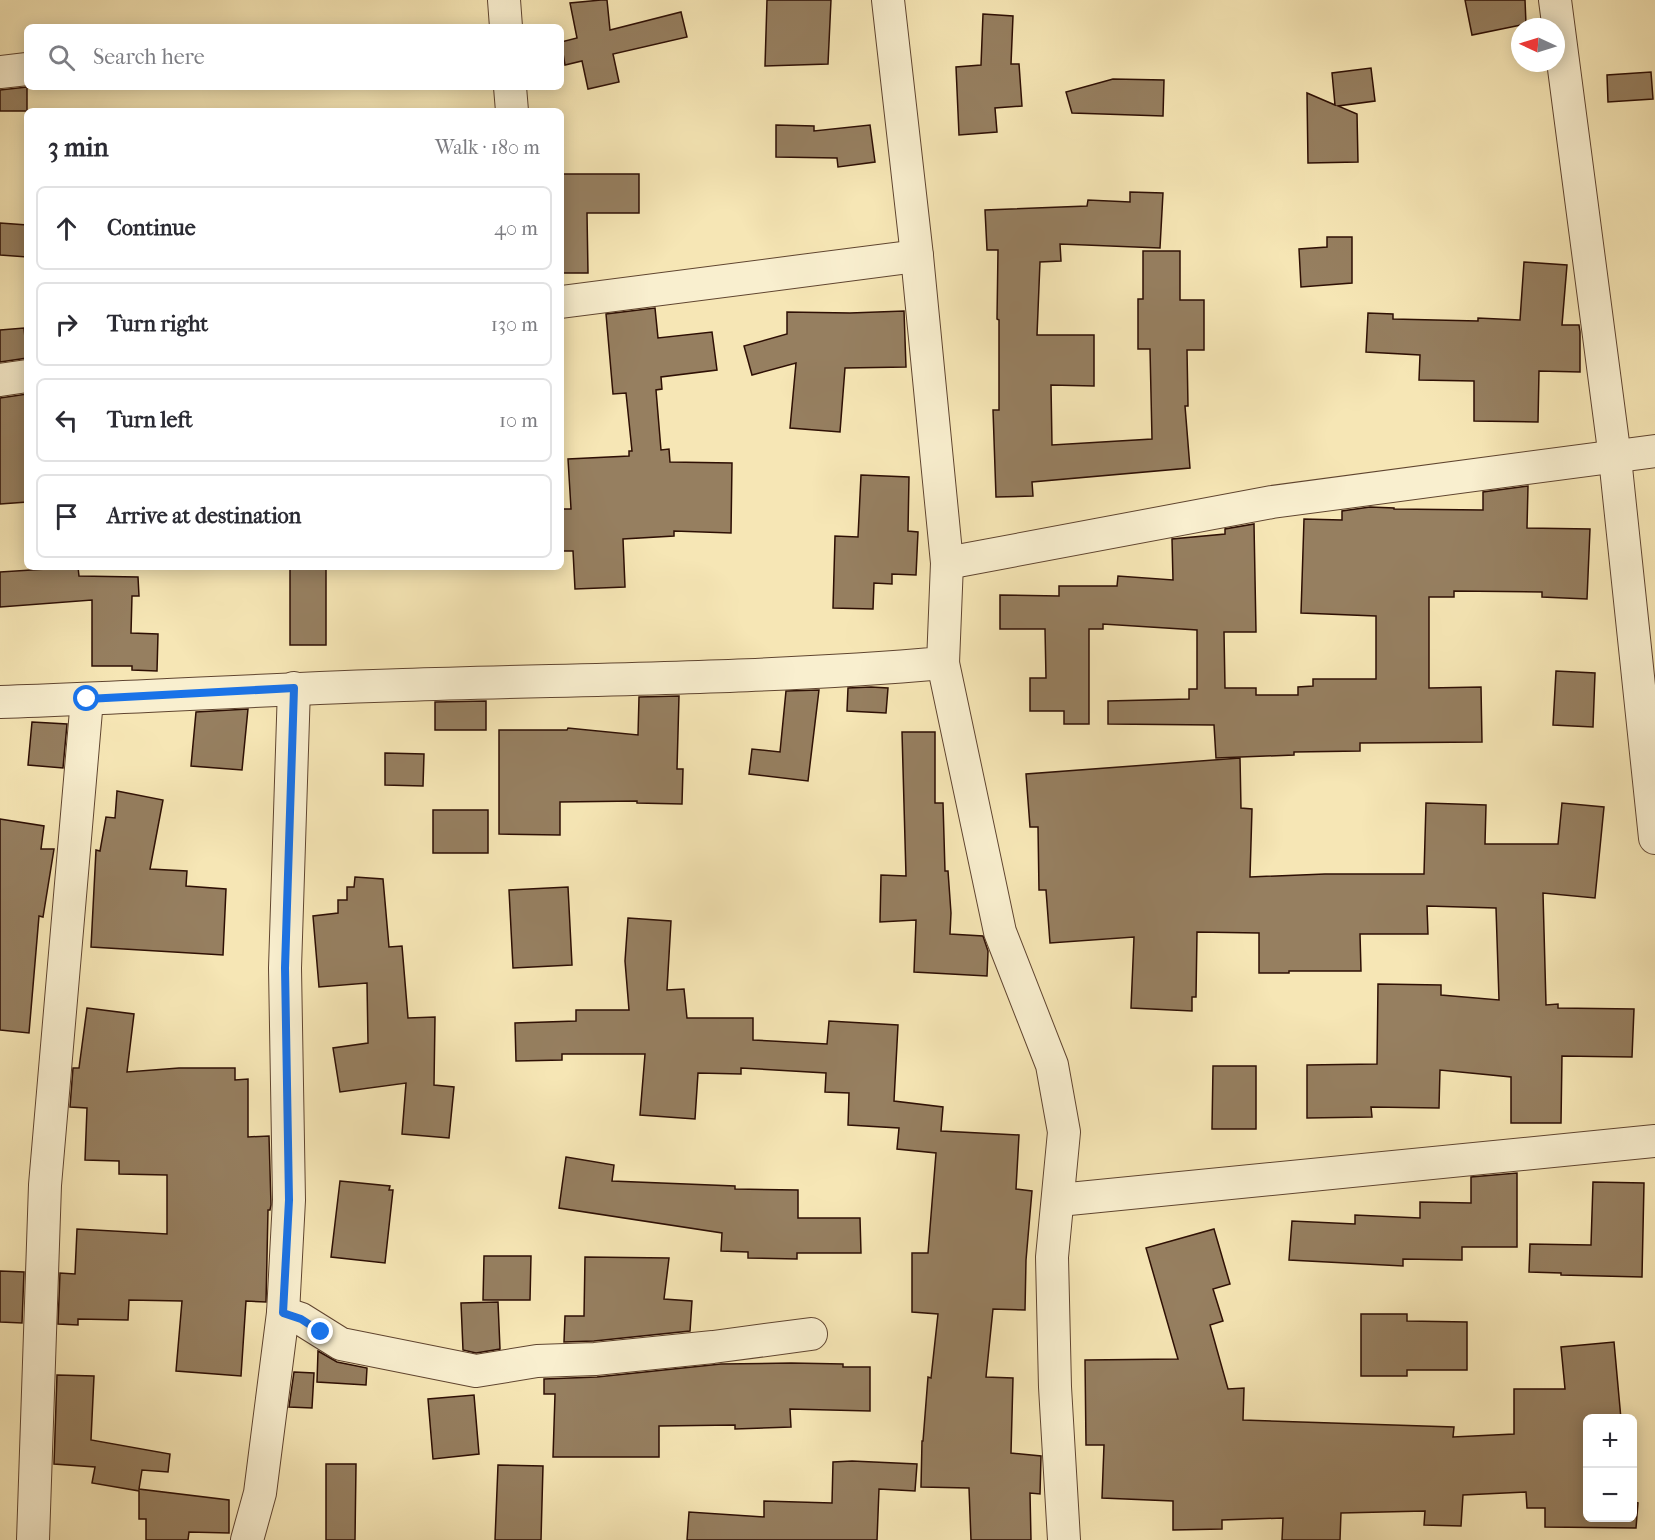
<!DOCTYPE html>
<meta charset="utf-8">
<style>
body{margin:0;font-family:"IM FELL French Canon",serif;background:#f2f2f3;color:#2b2b33}
.controls{position:absolute;right:18px;bottom:18px;display:grid;overflow:hidden;border-radius:9px;box-shadow:0 3px 15px #0003}
.controls button{width:54px;height:54px;display:grid;place-items:center;padding:0;border:0;border-bottom:2px solid #e1e1e2;background:#fff;color:#2b2b33;font:30px sans-serif}
.compass{position:absolute;left:1511px;top:18px;width:54px;height:54px;border-radius:50%;background:#fff;box-shadow:0 3px 15px #0003;rotate:274deg}
.stop{position:absolute;width:18px;height:18px;margin:-14px;border:4px solid #1a73e8;border-radius:50%;background:#fff}
.stop.end{background:#1a73e8;border-color:#fff;box-shadow:0 2px 6px #0008}
.list{margin:0;padding:0;list-style:none}
h2{display:flex;justify-content:space-between;align-items:center;height:78px;margin:0;padding:0 24px;font-size:26px}
h2 small{font-size:20px;font-weight:400;color:#7c7c81}
.list li{display:grid;grid-template-columns:39px 1fr auto;gap:18px;align-items:center;box-sizing:border-box;height:84px;margin:0 12px 12px;padding:0 12px;border:2px solid #e1e1e2;border-radius:9px}
.list b{display:block;font-size:22px;white-space:nowrap}
.list em{font-size:20px;font-style:normal;color:#7c7c81}
.icon{flex:none;width:33px;height:33px;fill:none;stroke:currentColor;stroke-width:2;stroke-linecap:round;stroke-linejoin:round}
.map{position:relative;flex:none;width:1655px;height:1540px;overflow:hidden}
.search{position:absolute;background:#fff;box-shadow:0 3px 15px #0003;left:24px;top:24px;width:540px;height:66px;display:flex;align-items:center;gap:15px;box-sizing:border-box;padding:0 21px;border-radius:9px;color:#7c7c81;font-size:22px}
.panel{position:absolute;background:#fff;box-shadow:0 3px 15px #0003;left:24px;top:108px;width:540px;height:462px;border-radius:9px}
.map>svg:first-child{display:block}
.building{fill:#967f60;stroke:#2e0f04;stroke-width:1.5}
.lines{fill:none;stroke-linecap:round;stroke-linejoin:round}
.minor-casing{stroke:#604530;stroke-width:34}
.minor{stroke:#f9efcf;stroke-width:32}
.route{stroke:#1a73e8;stroke-width:8}
</style>
<div class="map">
<svg width="1655" height="1540" viewBox="0 0 1655 1540">
<rect width="100%" height="100%" fill="#f6e6b5"/>
<filter id="stains"><feTurbulence type="fractalNoise" baseFrequency=".00333" numOctaves="4"/><feColorMatrix values="0 0 0 0 .2 0 0 0 0 .09 0 0 0 0 .02 0 0 0 .5 -.17"/></filter>
<radialGradient id="worn" r=".72"><stop offset=".6" stop-color="#630" stop-opacity="0"/><stop offset="1" stop-color="#630" stop-opacity=".3"/></radialGradient>
<g class="building">
<path d="M 601,0 L 607,0 L 610,30 L 681,12 L 687,37 L 613,54 L 619,82 L 588,89 L 582,61 L 565,65 L 561,42 L 577,38 L 570,3 Z"/>
<path d="M 767,0 L 831,0 L 828,64 L 765,66 Z"/>
<path d="M 1465,0 L 1525,0 L 1526,24 L 1472,35 Z"/>
<path d="M 983,14 L 1013,16 L 1011,64 L 1019,64 L 1022,106 L 995,108 L 997,132 L 959,135 L 956,67 L 981,65 Z"/>
<path d="M 1371,68 L 1375,101 L 1338,106 L 1357,114 L 1358,162 L 1308,163 L 1307,93 L 1335,105 L 1332,73 Z"/>
<path d="M 1651,72 L 1653,99 L 1608,102 L 1607,75 Z"/>
<path d="M 1113,79 L 1164,80 L 1163,116 L 1072,113 L 1066,92 Z"/>
<path d="M 27,87 L 27,111 L 0,111 L 0,90 Z"/>
<path d="M 776,125 L 814,126 L 814,131 L 870,125 L 875,162 L 838,167 L 837,158 L 776,157 Z"/>
<path d="M 561,174 L 639,174 L 639,213 L 587,213 L 588,273 L 561,273 Z"/>
<path d="M 1130,192 L 1163,193 L 1160,248 L 1060,244 L 1061,261 L 1040,262 L 1037,335 L 1094,335 L 1094,386 L 1051,385 L 1052,445 L 1152,439 L 1150,349 L 1138,349 L 1138,299 L 1143,299 L 1143,251 L 1180,251 L 1180,300 L 1204,300 L 1204,350 L 1187,350 L 1188,406 L 1185,406 L 1190,468 L 1032,482 L 1033,496 L 996,497 L 993,410 L 999,410 L 999,320 L 997,319 L 998,250 L 987,250 L 985,210 L 1087,206 L 1088,200 L 1130,202 Z"/>
<path d="M 0,223 L 27,225 L 27,257 L 0,255 Z"/>
<path d="M 1327,237 L 1352,237 L 1352,283 L 1301,287 L 1299,249 L 1327,247 Z"/>
<path d="M 1524,262 L 1567,265 L 1562,325 L 1579,325 L 1580,332 L 1580,372 L 1539,371 L 1538,422 L 1474,421 L 1474,381 L 1419,380 L 1420,355 L 1366,352 L 1368,313 L 1393,314 L 1393,319 L 1478,321 L 1478,318 L 1520,320 Z"/>
<path d="M 655,308 L 658,338 L 712,332 L 717,370 L 661,377 L 662,389 L 656,390 L 661,450 L 669,449 L 670,462 L 732,463 L 731,533 L 674,531 L 674,536 L 623,539 L 625,587 L 575,589 L 573,551 L 561,551 L 561,509 L 571,509 L 568,459 L 629,456 L 629,451 L 632,451 L 626,393 L 613,394 L 606,314 Z"/>
<path d="M 904,311 L 906,367 L 845,368 L 840,432 L 790,428 L 796,363 L 752,375 L 744,346 L 787,334 L 787,312 L 850,313 Z"/>
<path d="M 24,328 L 27,358 L 0,362 L 0,330 Z"/>
<path d="M 27,394 L 27,502 L 0,504 L 0,398 Z"/>
<path d="M 861,475 L 909,477 L 908,531 L 918,532 L 916,575 L 892,574 L 892,584 L 874,583 L 873,609 L 833,608 L 835,536 L 858,537 Z"/>
<path d="M 1528,486 L 1527,528 L 1590,529 L 1587,599 L 1542,597 L 1542,592 L 1454,591 L 1454,597 L 1429,597 L 1429,688 L 1481,687 L 1482,742 L 1360,743 L 1360,751 L 1294,752 L 1294,755 L 1216,758 L 1214,725 L 1108,724 L 1108,701 L 1189,699 L 1189,689 L 1197,689 L 1197,630 L 1103,624 L 1103,629 L 1089,629 L 1089,724 L 1064,724 L 1064,711 L 1030,711 L 1030,678 L 1046,678 L 1045,629 L 1000,629 L 1000,595 L 1059,596 L 1059,586 L 1117,586 L 1118,576 L 1173,580 L 1172,539 L 1225,534 L 1225,529 L 1254,524 L 1256,632 L 1224,632 L 1225,688 L 1256,688 L 1256,695 L 1298,695 L 1298,687 L 1313,686 L 1313,679 L 1376,679 L 1376,616 L 1301,613 L 1304,519 L 1342,520 L 1342,511 L 1370,507 L 1394,508 L 1394,509 L 1483,510 L 1483,492 Z"/>
<path d="M 78,567 L 79,576 L 138,577 L 139,596 L 132,596 L 131,633 L 158,634 L 157,671 L 132,670 L 132,666 L 92,666 L 92,600 L 0,607 L 0,572 Z"/>
<rect x="290" y="567" width="36" height="78"/>
<path d="M 1556,671 L 1595,673 L 1593,727 L 1553,725 Z"/>
<path d="M 871,687 L 888,688 L 886,713 L 847,711 L 848,688 Z"/>
<path d="M 819,690 L 808,781 L 749,774 L 752,749 L 780,752 L 786,691 Z"/>
<path d="M 679,696 L 677,769 L 683,769 L 682,804 L 637,803 L 637,801 L 560,802 L 560,835 L 499,834 L 499,730 L 567,730 L 568,728 L 638,735 L 639,697 Z"/>
<path d="M 486,701 L 486,730 L 435,730 L 435,702 Z"/>
<path d="M 248,709 L 242,770 L 191,766 L 196,712 Z"/>
<path d="M 32,722 L 67,724 L 63,768 L 28,765 Z"/>
<path d="M 902,732 L 935,732 L 935,803 L 943,803 L 945,871 L 948,871 L 951,913 L 950,934 L 983,936 L 988,951 L 987,976 L 914,972 L 916,920 L 880,922 L 881,875 L 906,876 Z"/>
<path d="M 385,753 L 424,754 L 423,786 L 385,785 Z"/>
<path d="M 1240,758 L 1241,808 L 1252,809 L 1250,877 L 1325,874 L 1424,874 L 1426,803 L 1486,805 L 1485,844 L 1558,844 L 1562,803 L 1604,807 L 1595,898 L 1543,893 L 1546,1005 L 1558,1004 L 1558,1008 L 1634,1009 L 1632,1057 L 1562,1056 L 1561,1123 L 1511,1123 L 1511,1077 L 1440,1070 L 1439,1108 L 1371,1107 L 1372,1117 L 1307,1118 L 1307,1065 L 1377,1064 L 1378,984 L 1441,985 L 1441,995 L 1499,1000 L 1496,908 L 1427,906 L 1428,934 L 1360,934 L 1361,971 L 1289,971 L 1289,973 L 1259,973 L 1259,933 L 1197,932 L 1196,997 L 1192,997 L 1192,1011 L 1131,1008 L 1134,937 L 1050,943 L 1046,890 L 1039,890 L 1038,827 L 1030,827 L 1026,774 Z"/>
<path d="M 117,791 L 163,800 L 150,869 L 187,871 L 186,886 L 226,889 L 223,955 L 91,947 L 96,850 L 100,851 L 106,817 L 115,818 Z"/>
<rect x="433" y="810" width="55" height="43"/>
<path d="M 0,819 L 44,826 L 41,849 L 54,849 L 43,917 L 39,916 L 29,1033 L 0,1030 Z"/>
<path d="M 355,877 L 383,879 L 389,947 L 402,946 L 408,1018 L 435,1017 L 434,1085 L 454,1087 L 449,1138 L 402,1134 L 406,1083 L 340,1092 L 333,1048 L 368,1043 L 367,983 L 319,987 L 313,916 L 338,913 L 338,900 L 347,900 L 347,887 L 354,887 Z"/>
<path d="M 568,887 L 572,965 L 513,968 L 509,890 Z"/>
<path d="M 628,918 L 671,921 L 667,990 L 684,989 L 687,1018 L 753,1018 L 753,1040 L 827,1044 L 829,1021 L 898,1025 L 894,1101 L 943,1107 L 941,1131 L 1019,1135 L 1016,1189 L 1032,1191 L 1026,1260 L 1025,1310 L 993,1309 L 986,1377 L 1013,1378 L 1011,1453 L 1041,1456 L 1040,1494 L 1030,1493 L 1031,1540 L 971,1540 L 969,1488 L 921,1487 L 922,1441 L 923,1441 L 928,1377 L 931,1378 L 938,1314 L 912,1312 L 912,1253 L 928,1253 L 936,1153 L 897,1149 L 899,1128 L 848,1125 L 849,1093 L 825,1092 L 826,1073 L 741,1068 L 741,1074 L 698,1073 L 695,1119 L 640,1115 L 645,1054 L 562,1054 L 562,1060 L 516,1061 L 515,1023 L 576,1021 L 576,1010 L 629,1010 L 625,961 Z"/>
<path d="M 87,1008 L 134,1014 L 127,1072 L 179,1068 L 235,1068 L 235,1080 L 248,1079 L 248,1137 L 269,1136 L 271,1205 L 270,1210 L 268,1210 L 266,1302 L 246,1301 L 241,1376 L 176,1371 L 182,1301 L 129,1300 L 128,1320 L 78,1319 L 78,1325 L 58,1324 L 60,1273 L 75,1274 L 77,1229 L 167,1234 L 167,1175 L 119,1174 L 119,1161 L 85,1160 L 87,1108 L 70,1107 L 73,1068 L 79,1068 Z"/>
<path d="M 1213,1066 L 1256,1066 L 1256,1129 L 1212,1129 Z"/>
<path d="M 566,1157 L 614,1165 L 612,1181 L 735,1186 L 735,1189 L 798,1190 L 798,1218 L 860,1218 L 861,1253 L 797,1253 L 797,1259 L 748,1258 L 748,1252 L 721,1251 L 722,1233 L 559,1208 Z"/>
<path d="M 1517,1173 L 1517,1247 L 1462,1247 L 1462,1260 L 1403,1259 L 1403,1266 L 1289,1260 L 1292,1221 L 1355,1224 L 1355,1215 L 1420,1218 L 1420,1202 L 1471,1203 L 1471,1177 Z"/>
<path d="M 340,1181 L 390,1186 L 389,1190 L 393,1190 L 385,1263 L 331,1257 Z"/>
<path d="M 1593,1182 L 1644,1183 L 1642,1277 L 1561,1275 L 1561,1273 L 1529,1272 L 1530,1244 L 1591,1245 Z"/>
<path d="M 1214,1229 L 1230,1284 L 1213,1289 L 1223,1321 L 1210,1325 L 1228,1389 L 1244,1388 L 1243,1420 L 1454,1427 L 1453,1437 L 1514,1434 L 1514,1389 L 1565,1389 L 1561,1347 L 1614,1342 L 1621,1419 L 1587,1419 L 1587,1518 L 1632,1518 L 1632,1502 L 1638,1503 L 1636,1528 L 1545,1527 L 1545,1508 L 1527,1508 L 1526,1492 L 1463,1495 L 1461,1526 L 1424,1525 L 1425,1511 L 1341,1513 L 1340,1540 L 1282,1540 L 1283,1518 L 1222,1520 L 1222,1529 L 1173,1530 L 1173,1501 L 1102,1498 L 1104,1445 L 1086,1445 L 1085,1360 L 1178,1359 L 1146,1248 Z"/>
<path d="M 484,1256 L 531,1256 L 530,1300 L 483,1300 Z"/>
<path d="M 585,1257 L 669,1258 L 664,1299 L 692,1301 L 690,1331 L 594,1341 L 564,1342 L 565,1316 L 584,1316 Z"/>
<path d="M 0,1271 L 24,1272 L 22,1323 L 0,1322 Z"/>
<path d="M 498,1302 L 500,1349 L 476,1353 L 463,1350 L 461,1303 Z"/>
<path d="M 1361,1314 L 1407,1314 L 1407,1321 L 1467,1322 L 1467,1370 L 1407,1370 L 1407,1376 L 1361,1376 Z"/>
<path d="M 318,1351 L 337,1362 L 367,1368 L 366,1385 L 317,1382 Z"/>
<path d="M 791,1363 L 843,1364 L 843,1367 L 870,1367 L 870,1411 L 790,1409 L 791,1427 L 735,1429 L 735,1425 L 659,1426 L 659,1457 L 553,1457 L 555,1394 L 544,1394 L 544,1379 L 597,1377 L 721,1364 Z"/>
<path d="M 294,1372 L 314,1373 L 312,1408 L 289,1407 Z"/>
<path d="M 57,1375 L 94,1376 L 91,1440 L 170,1454 L 168,1472 L 142,1470 L 139,1489 L 229,1500 L 229,1533 L 189,1532 L 188,1540 L 146,1540 L 146,1519 L 139,1519 L 139,1491 L 92,1483 L 95,1467 L 54,1464 Z"/>
<path d="M 474,1395 L 479,1454 L 433,1459 L 428,1399 Z"/>
<path d="M 852,1461 L 917,1464 L 915,1491 L 879,1489 L 877,1540 L 687,1540 L 689,1512 L 764,1517 L 764,1501 L 832,1503 L 833,1462 Z"/>
<path d="M 326,1464 L 356,1464 L 355,1540 L 326,1540 Z"/>
<path d="M 498,1465 L 543,1466 L 541,1540 L 495,1540 Z"/>
</g>
<g class="lines">
<g class="minor-casing">
<g id="minor">
<path d="M 504,0 L 506,27"/>
<path d="M 1555,0 L 1615,458 L 1655,838"/>
<path d="M 0,72 L 27,69"/>
<path d="M 510,87 L 512,111"/>
<path d="M 561,302 L 917,256"/>
<path d="M 0,380 L 27,376"/>
<path d="M 947,563 L 1272,502 L 1655,451"/>
<path d="M 943,663 L 1000,932 L 1052,1065 L 1064,1132 L 1052,1257 L 1055,1387 L 1064,1540"/>
<path d="M 0,702 C 134,698 268,689 403,685 C 583,679 763,679 943,663 L 947,563 L 917,256 L 888,0"/>
<path d="M 1059,1200 L 1655,1141"/>
<path d="M 283,1313 L 301,1319 L 341,1344 L 476,1371 L 537,1361 L 595,1359 L 713,1347 L 811,1334"/>
<path d="M 33,1540 L 45,1185 L 87,699"/>
<path d="M 247,1540 L 260,1493 L 283,1313 L 289,1200 L 285,968 L 294,688"/>
</g>
</g>
<use href="#minor" class="minor"/>
</g>
<g class="lines">
<path class="route" d="M 87,699 L 294,688 L 285,968 L 289,1200 L 283,1313 L 301,1319 L 321,1332"/>
</g>
<rect width="100%" height="100%" filter="url(#stains)"/>
<rect width="100%" height="100%" fill="url(#worn)"/>
</svg>
<div class="controls">
<button>+</button>
<button>−</button>
</div>
<svg class="compass" viewBox="-18 -18 36 36"><path d="M0-13l5 13h-10z" fill="#e53935"/><path d="M0 13l5-13h-10z" fill="#7c7c81"/></svg>
<div class="stop" style="left:87px;top:699px"></div>
<div class="stop end" style="left:321px;top:1332px"></div>
<div class="search"><svg class="icon" aria-label="search" viewBox="0 0 24 24"><circle cx="10" cy="10" r="6"/><path d="M15 15l6 6"/></svg>Search here</div>
<section class="panel">
<h2>3 min<small>Walk · 180 m</small></h2>
<ul class="list">
<li><svg class="icon" aria-label="ahead" viewBox="0 0 24 24"><path d="M12 20V5M6 11l6-6 6 6"/></svg><div><b>Continue</b></div><em>40 m</em></li>
<li><svg class="icon" aria-label="right" viewBox="0 0 24 24"><path d="M7 20v-9h11M14 6l5 5-5 5"/></svg><div><b>Turn right</b></div><em>130 m</em></li>
<li><svg class="icon" aria-label="left" viewBox="0 0 24 24"><path d="M17 20v-9H6M10 6l-5 5 5 5"/></svg><div><b>Turn left</b></div><em>10 m</em></li>
<li><svg class="icon" aria-label="arrive" viewBox="0 0 24 24"><path d="M6 21V4h12l-3 4 3 4H6"/></svg><div><b>Arrive at destination</b></div></li>
</ul>
</section>
</div>
